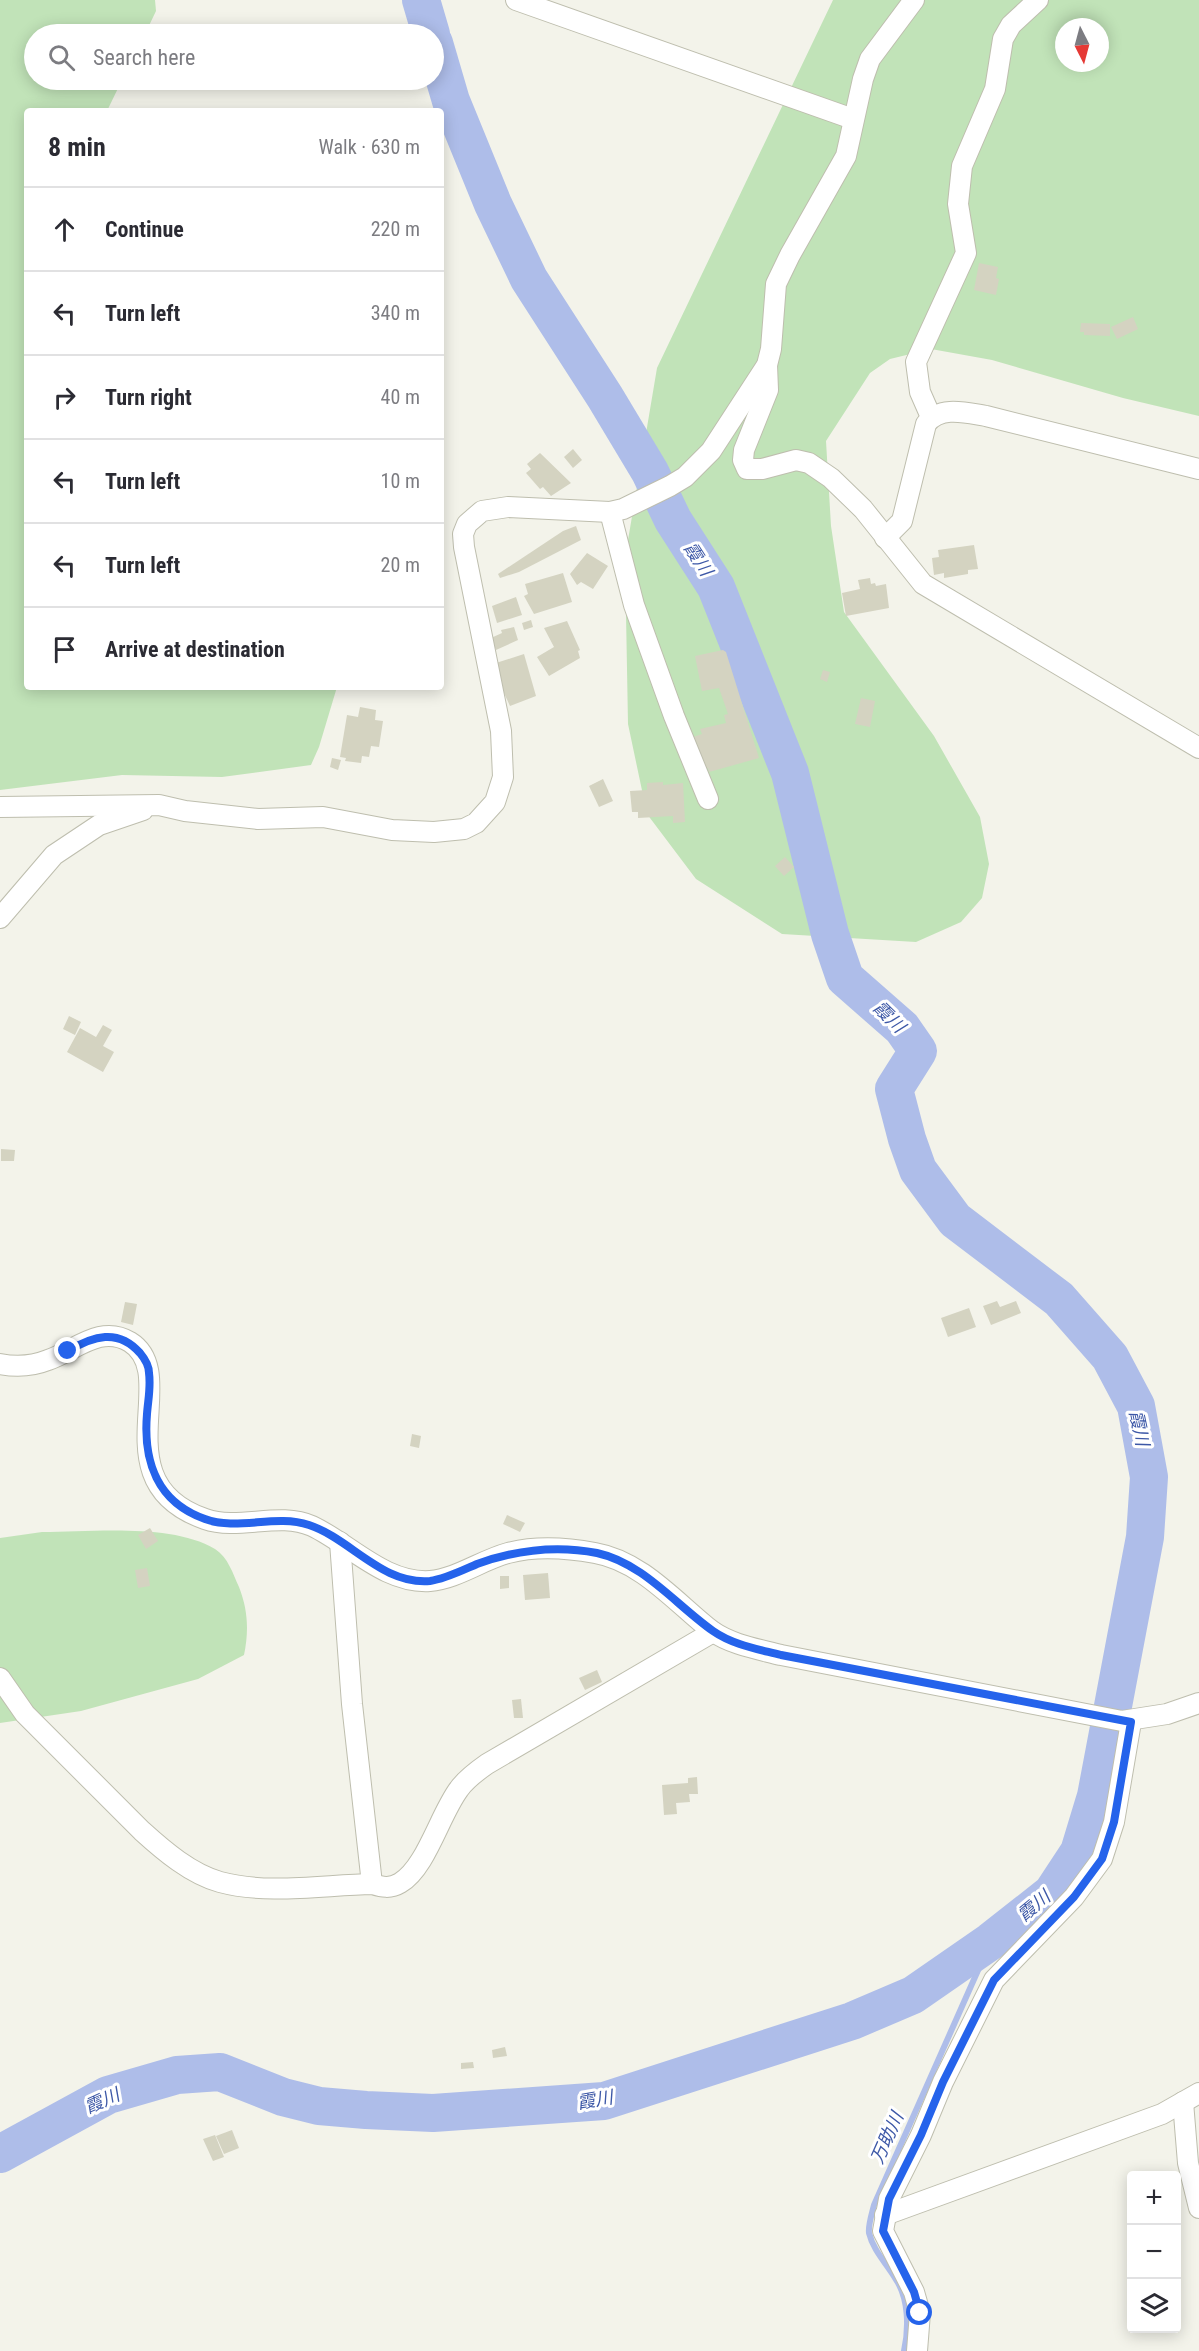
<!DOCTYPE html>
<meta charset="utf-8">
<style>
body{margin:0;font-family:"Roboto Condensed","Noto Sans JP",sans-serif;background:#f2f2f3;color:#2b2b33}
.controls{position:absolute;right:18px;bottom:18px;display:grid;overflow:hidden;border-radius:6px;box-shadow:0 3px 15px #0003}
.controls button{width:54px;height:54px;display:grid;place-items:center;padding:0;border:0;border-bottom:2px solid #e1e1e2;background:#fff;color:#2b2b33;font:30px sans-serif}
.compass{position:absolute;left:1055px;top:18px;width:54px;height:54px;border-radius:50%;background:#fff;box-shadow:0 3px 15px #0003;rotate:174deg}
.stop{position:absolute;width:18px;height:18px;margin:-14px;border:4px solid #2563eb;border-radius:50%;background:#fff}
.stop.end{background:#2563eb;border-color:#fff;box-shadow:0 2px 6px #0008}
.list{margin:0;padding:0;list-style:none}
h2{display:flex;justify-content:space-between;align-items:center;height:78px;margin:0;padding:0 24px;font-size:26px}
h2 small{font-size:20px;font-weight:400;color:#7c7c81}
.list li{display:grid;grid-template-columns:39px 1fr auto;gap:18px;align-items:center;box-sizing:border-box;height:84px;padding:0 24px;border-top:2px solid #e1e1e2}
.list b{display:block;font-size:22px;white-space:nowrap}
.list em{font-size:20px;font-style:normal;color:#7c7c81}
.icon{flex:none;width:33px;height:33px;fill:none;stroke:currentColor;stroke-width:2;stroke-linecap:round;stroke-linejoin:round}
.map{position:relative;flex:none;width:1199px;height:2351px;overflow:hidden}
.search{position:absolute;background:#fff;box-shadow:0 3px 15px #0003;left:24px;top:24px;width:420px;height:66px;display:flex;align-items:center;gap:15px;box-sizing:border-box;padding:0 21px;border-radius:33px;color:#7c7c81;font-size:22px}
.panel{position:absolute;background:#fff;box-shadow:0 3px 15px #0003;left:24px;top:108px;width:420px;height:582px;border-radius:6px}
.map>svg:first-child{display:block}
.green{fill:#c1e3b8;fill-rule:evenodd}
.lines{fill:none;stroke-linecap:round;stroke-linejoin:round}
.stream{stroke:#aebde9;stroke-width:6}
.river{stroke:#aebde9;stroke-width:38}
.building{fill:#d4d3c1}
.minor-casing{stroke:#bebeae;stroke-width:22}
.minor{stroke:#fff;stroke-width:20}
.route{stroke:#2563eb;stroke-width:8}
.labels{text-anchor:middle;stroke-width:6;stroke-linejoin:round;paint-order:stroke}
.water-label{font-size:18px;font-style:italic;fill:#3d58a7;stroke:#fff}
</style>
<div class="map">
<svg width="1199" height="2351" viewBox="0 0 1199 2351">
<rect width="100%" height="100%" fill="#f3f3ea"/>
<g class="green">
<path d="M 0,0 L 155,0 L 156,11 L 145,34 L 34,34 L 34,80 L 122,80 L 107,111 L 27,111 L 27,687 L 337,687 L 319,747 L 311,765 L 222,777 L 122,775 L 0,790 Z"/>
<path d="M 1199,0 L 1199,416 L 1123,398 L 992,360 L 931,349 L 890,359 L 870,373 L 826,441 L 831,526 L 844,612 L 934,736 L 980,817 L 989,864 L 982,898 L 961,922 L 916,942 L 782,934 L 696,879 L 647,814 L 628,724 L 625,558 L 657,368 L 833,0 ZM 1064,27 L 1100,27 L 1100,63 L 1064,63 Z"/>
<path d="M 42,1532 C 92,1532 172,1523 215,1549 C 228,1557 233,1574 239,1587 C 248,1610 249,1631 244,1655 L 198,1679 L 81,1711 L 0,1723 L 0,1538 Z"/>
</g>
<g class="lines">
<path class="stream" d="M 904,2351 C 909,2328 909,2298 895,2278 C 886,2263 873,2250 869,2233 C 868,2225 872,2213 874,2205 L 991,1941"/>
<g class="river">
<path d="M 421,0 L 431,34"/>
<path d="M 0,2154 L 108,2095 L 177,2075 L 220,2072 L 283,2097 L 319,2106 L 366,2110 L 433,2113 L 604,2101 L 852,2021 L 913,1995 L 991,1941 L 1052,1893 L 1079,1852 L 1096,1796 L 1145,1537 L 1149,1477 L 1136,1406 L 1110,1357 L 1059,1299 L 955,1220 L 918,1170 L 907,1139 L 894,1089 L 918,1051 L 902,1028 L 845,978 L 830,934 L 790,773 L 716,587 L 673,520 L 650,472 L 605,397 L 529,279 L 493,204 L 451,101 L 434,43"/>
</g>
</g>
<g class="building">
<path d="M 979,263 L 998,267 L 996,278 L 999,279 L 996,295 L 974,290 Z"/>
<path d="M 1133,317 L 1138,329 L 1117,339 L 1111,327 Z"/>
<path d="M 1081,323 L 1110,324 L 1110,336 L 1084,335 L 1084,332 L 1080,332 Z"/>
<path d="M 573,449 L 582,460 L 573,468 L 564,457 Z"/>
<path d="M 540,453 L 571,483 L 551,496 L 543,487 L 540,489 L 526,473 L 531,469 L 527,464 Z"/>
<path d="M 576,526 L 581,540 L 519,572 L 500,578 L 498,574 L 563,531 Z"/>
<path d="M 974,545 L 978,569 L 968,570 L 968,574 L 944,578 L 944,573 L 934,575 L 932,558 L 939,557 L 938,550 Z"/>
<path d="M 587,553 L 608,566 L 593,589 L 581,582 L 577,585 L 570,574 Z"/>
<path d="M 563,573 L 572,602 L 534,614 L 524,596 L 528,594 L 525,584 Z"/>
<path d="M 870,578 L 871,584 L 875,583 L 876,586 L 886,584 L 889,608 L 846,616 L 842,593 L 860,589 L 858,580 Z"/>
<path d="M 516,597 L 522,615 L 497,623 L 492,606 Z"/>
<path d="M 531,620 L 533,627 L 524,630 L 522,623 Z"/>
<path d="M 567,621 L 580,650 L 578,651 L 580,658 L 549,676 L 537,657 L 554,647 L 544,628 Z"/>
<path d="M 514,627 L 518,640 L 496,650 L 491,638 L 502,633 L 501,630 Z"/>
<path d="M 723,650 L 726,652 L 759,758 L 709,772 L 708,768 L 703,769 L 693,737 L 702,734 L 700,729 L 726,723 L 724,715 L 728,714 L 719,688 L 702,691 L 695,656 Z"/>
<path d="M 524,654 L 536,696 L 510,706 L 498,680 L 501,679 L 496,663 Z"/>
<path d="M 823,670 L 830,672 L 827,682 L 820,679 Z"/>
<path d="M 861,698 L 875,701 L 870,727 L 855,724 Z"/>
<path d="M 360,707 L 376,710 L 375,720 L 383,721 L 379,747 L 371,746 L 369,757 L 362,756 L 361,763 L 345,761 L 346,758 L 340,757 L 347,715 L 358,717 Z"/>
<path d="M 332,758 L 341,760 L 338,770 L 330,767 Z"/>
<path d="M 603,779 L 613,801 L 599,807 L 589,786 Z"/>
<path d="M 663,782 L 663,785 L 683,783 L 685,822 L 673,823 L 673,816 L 638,818 L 638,812 L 632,812 L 630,791 L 647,790 L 647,783 Z"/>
<path d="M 785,857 L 794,867 L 784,876 L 775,866 Z"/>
<path d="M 69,1016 L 81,1022 L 75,1035 L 63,1029 Z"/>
<path d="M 103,1025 L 112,1030 L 103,1046 L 114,1052 L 103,1072 L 67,1052 L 80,1028 L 96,1037 Z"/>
<path d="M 1,1149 L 15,1150 L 14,1161 L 1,1161 Z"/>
<path d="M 997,1301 L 1000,1307 L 1016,1301 L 1021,1313 L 991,1325 L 983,1306 Z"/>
<path d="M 125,1302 L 137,1304 L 133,1325 L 121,1322 Z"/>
<path d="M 969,1308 L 976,1327 L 948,1337 L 941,1318 Z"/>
<path d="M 412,1434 L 421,1436 L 419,1448 L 410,1446 Z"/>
<path d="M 507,1515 L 525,1523 L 520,1532 L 503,1524 Z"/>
<path d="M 150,1528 L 158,1541 L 146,1549 L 138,1535 Z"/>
<path d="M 147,1568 L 150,1586 L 138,1588 L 135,1570 Z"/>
<path d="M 548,1573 L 550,1598 L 525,1600 L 523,1575 Z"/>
<path d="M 500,1576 L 509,1576 L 509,1588 L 500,1589 Z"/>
<path d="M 597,1670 L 602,1682 L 585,1690 L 579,1678 Z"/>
<path d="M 521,1699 L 523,1718 L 514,1718 L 512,1700 Z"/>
<path d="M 697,1777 L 698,1794 L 689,1794 L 690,1802 L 676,1803 L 677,1814 L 664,1815 L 662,1785 L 688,1783 L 688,1778 Z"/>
<path d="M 505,2047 L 507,2056 L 493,2058 L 492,2050 Z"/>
<path d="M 473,2062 L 474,2068 L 461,2069 L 461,2063 Z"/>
<path d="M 232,2130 L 239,2148 L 224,2154 L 216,2136 Z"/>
<path d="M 215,2135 L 224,2157 L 213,2161 L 203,2139 Z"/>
</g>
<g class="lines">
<g class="minor-casing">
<g id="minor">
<path d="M 516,0 L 853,119"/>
<path d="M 767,365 L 768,390 L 744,450 L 743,460 L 747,469 L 762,469 L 796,460 L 809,463 L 831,478 L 863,509 L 923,584 L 1199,748"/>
<path d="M 931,417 L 920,392 L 916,362 L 966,253 L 958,204 L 962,166 L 995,89 L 1003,39 L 1011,25 L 1038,0"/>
<path d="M 610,512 L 634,605 L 674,716 L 708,799"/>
<path d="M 885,538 L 902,521 L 926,424 C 940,405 967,413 986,416 L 1199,469"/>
<path d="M 0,807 L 159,805 L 185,811 L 258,819 L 323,817 L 392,830 L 434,832 L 464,829 L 476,823 L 495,802 L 503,777 L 501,731 L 464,547 L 463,534 L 467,524 L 482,511 L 508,507 L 610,512 L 623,509 L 670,486 L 685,477 L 711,451 L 767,365 L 771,349 L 776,284 L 790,255 L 846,156 L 863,79 L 870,59 L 914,0"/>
<path d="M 0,918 L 54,855 L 99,825 L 143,810"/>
<path d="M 0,1364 C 16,1367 33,1366 48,1360 C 75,1351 100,1324 130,1342 C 183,1375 99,1482 205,1519 C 239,1531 279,1511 312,1526 C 350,1544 385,1584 430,1581 C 456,1579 482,1560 508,1553 C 535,1546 568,1548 595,1553 C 642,1561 677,1604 712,1631 C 732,1645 758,1649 781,1655 L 1122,1721 L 1167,1714 L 1199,1703"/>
<path d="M 340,1542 L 352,1704 L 372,1884"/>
<path d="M 0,1678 L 25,1714 L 142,1831 C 164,1851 191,1874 220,1882 C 268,1895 323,1885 372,1884 C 382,1887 390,1889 400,1883 C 426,1868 440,1814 459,1789 C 466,1779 477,1771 487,1764 L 713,1632"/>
<path d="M 1183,2102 L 1188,2163 L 1199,2208"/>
<path d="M 885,2215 L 1162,2114 L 1199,2093"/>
<path d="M 917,2351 L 920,2313 L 914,2292 L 883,2231 L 889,2199 L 921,2135 L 943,2082 L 994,1980 L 1074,1897 L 1102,1859 L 1114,1822 L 1131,1722"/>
</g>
</g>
<use href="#minor" class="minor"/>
</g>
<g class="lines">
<path class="route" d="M 68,1351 C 93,1336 118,1328 140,1353 C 145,1359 149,1366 149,1373 C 151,1387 148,1400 147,1414 C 143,1461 157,1502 205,1519 C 237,1531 275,1514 309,1525 C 351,1539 382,1585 430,1581 C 445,1579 463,1570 477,1564 C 516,1550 556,1545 597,1553 C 643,1563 676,1605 713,1631 C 733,1645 758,1649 781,1655 L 1131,1722 L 1114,1822 L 1102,1859 L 1074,1897 L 994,1980 L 943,2082 L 921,2135 L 889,2199 L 883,2231 L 914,2292 L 920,2313"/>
</g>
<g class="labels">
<g class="water-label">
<text transform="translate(698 559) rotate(57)" y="6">霞川</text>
<text transform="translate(889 1017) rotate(44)" y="6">霞川</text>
<text transform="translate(1139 1428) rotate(78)" y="6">霞川</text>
<text transform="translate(1034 1906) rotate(-40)" y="6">霞川</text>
<text transform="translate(595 2100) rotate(-10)" y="6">霞川</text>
<text transform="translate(102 2101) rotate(-24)" y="6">霞川</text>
<text transform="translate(887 2138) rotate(-66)" y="6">万助川</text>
</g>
</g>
</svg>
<div class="controls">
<button>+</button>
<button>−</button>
<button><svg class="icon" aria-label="layers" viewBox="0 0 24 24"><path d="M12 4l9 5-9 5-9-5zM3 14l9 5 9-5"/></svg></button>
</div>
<svg class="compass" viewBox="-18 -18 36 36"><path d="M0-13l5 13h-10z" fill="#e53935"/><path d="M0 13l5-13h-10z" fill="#7c7c81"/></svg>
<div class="stop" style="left:920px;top:2313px"></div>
<div class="stop end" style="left:68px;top:1351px"></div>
<div class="search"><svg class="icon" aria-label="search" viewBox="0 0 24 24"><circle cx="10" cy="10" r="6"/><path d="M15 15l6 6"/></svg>Search here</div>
<section class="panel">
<h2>8 min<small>Walk · 630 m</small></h2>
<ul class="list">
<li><svg class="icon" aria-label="ahead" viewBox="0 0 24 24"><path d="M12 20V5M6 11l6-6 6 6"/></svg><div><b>Continue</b></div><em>220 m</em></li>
<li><svg class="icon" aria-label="left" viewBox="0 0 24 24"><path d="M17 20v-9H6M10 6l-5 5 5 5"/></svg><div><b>Turn left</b></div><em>340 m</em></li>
<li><svg class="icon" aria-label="right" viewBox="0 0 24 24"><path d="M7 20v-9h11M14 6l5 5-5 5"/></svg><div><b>Turn right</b></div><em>40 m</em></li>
<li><svg class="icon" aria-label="left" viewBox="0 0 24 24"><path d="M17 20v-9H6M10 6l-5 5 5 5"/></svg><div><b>Turn left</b></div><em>10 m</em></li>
<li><svg class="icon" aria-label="left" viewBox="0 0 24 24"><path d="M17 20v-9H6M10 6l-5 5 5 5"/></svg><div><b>Turn left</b></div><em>20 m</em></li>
<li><svg class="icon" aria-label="arrive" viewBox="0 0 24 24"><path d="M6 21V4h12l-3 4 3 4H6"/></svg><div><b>Arrive at destination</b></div></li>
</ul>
</section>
</div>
